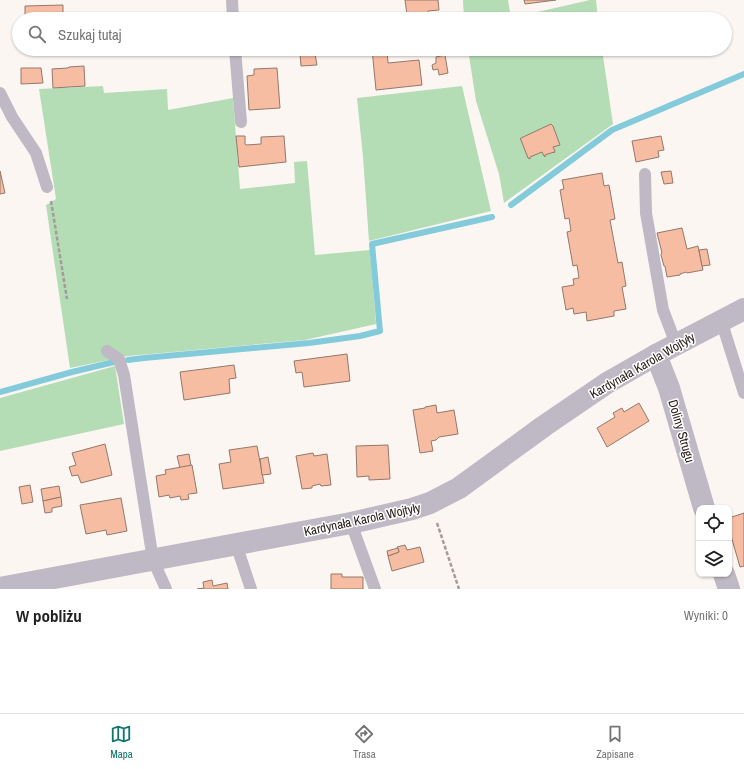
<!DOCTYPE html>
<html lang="pl">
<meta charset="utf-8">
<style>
body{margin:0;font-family:"Archivo Narrow",sans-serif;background:#f6f6f6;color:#222}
.controls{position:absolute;right:12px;bottom:12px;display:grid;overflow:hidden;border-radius:8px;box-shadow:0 1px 3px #0004}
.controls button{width:36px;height:36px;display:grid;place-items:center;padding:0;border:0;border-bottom:1px solid #e0e0e0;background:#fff;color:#222;font:20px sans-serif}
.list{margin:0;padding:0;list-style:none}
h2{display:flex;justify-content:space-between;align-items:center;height:52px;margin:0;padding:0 16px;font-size:17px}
h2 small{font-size:13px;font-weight:400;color:#767676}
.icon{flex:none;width:22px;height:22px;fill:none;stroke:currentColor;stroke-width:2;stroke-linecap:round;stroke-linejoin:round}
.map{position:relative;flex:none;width:744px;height:589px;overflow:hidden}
.search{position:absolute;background:#fff;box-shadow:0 1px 3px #0004;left:12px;right:12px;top:12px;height:44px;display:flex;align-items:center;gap:10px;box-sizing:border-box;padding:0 14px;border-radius:22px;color:#767676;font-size:15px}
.sheet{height:124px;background:#fff}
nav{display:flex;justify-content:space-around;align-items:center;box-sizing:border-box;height:56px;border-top:1px solid #e0e0e0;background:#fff;font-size:11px;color:#767676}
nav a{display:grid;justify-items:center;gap:2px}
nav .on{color:#0f766e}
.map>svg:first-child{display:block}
.green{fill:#b4dcb5}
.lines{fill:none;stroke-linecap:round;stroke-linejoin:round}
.stream{stroke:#83cbdb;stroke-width:6}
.building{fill:#f6bda2;stroke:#93786b}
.path{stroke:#a49c99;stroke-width:2.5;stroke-dasharray:4 2;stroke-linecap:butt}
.service{stroke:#beb9c4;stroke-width:12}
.minor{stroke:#beb9c4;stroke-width:22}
.tertiary{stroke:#beb9c4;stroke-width:22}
.labels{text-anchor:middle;stroke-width:3;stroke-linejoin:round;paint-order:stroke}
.street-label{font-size:13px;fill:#2b201b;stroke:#fff}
</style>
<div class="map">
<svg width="744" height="589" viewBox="0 0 744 589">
<rect width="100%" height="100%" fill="#fcf6f3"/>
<g class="green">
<path d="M 463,0 L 508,0 L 511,18 L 590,0 L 596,0 L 598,19 L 464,19 Z"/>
<path d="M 468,49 L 602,49 L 613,124 L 504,203 L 499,174 L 476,101 Z"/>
<path d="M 103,86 L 104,93 L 167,89 L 168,110 L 233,98 L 240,189 L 295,183 L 294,162 L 307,161 L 315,255 L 370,250 L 376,324 L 305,340 L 128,356 L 70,368 L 46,205 L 56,199 L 39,89 Z"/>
<path d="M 462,86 L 491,211 L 369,241 L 363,157 L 357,98 Z"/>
<path d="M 115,366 L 124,424 L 0,451 L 0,398 Z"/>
</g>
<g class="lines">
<g class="stream">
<path d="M 511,205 L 612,130 L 744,74"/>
<path d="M 128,360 L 144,358 L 309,343 L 360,336 L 380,331 L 372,244 L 492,217"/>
<path d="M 0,392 L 72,372 L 114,362"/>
</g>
</g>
<g class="building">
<path d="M 405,0 L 438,0 L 439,10 L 428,11 L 429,17 L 420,19 L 419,13 L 407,15 Z"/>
<path d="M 524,0 L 556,0 L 525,4 Z"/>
<path d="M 63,5 L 63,18 L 59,18 L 60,19 L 25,19 L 25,6 Z"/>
<path d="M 153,16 L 153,19 L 137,19 L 136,17 Z"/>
<path d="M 209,16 L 210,19 L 180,19 Z"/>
<path d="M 137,49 L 154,49 L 154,53 L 138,54 Z"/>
<path d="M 183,49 L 203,49 L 199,49 L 200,53 L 192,54 L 191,50 L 183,51 Z"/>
<path d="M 301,49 L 348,49 L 349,52 L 315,54 L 317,65 L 301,66 L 300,54 L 302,54 Z"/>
<path d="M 372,49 L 387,49 L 388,63 L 419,60 L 422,85 L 376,90 Z"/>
<path d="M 445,55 L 448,73 L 439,75 L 438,69 L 433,70 L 432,65 L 436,63 L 436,57 Z"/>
<path d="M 84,66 L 85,86 L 53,88 L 52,69 L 68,68 L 69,67 Z"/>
<path d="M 21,68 L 41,68 L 43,83 L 21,84 Z"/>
<path d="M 277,68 L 280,108 L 249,110 L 247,76 L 254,75 L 254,69 Z"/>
<path d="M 551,124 L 553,126 L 560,145 L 553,147 L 555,151 L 554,153 L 554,152 L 545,155 L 545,157 L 544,156 L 542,152 L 530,157 L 530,159 L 528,158 L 521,140 L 520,139 L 521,138 Z"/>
<path d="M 236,136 L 245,136 L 245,144 L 246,145 L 261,144 L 261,137 L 284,136 L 286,162 L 239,167 Z"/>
<path d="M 661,136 L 664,150 L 658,151 L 659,157 L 636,162 L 632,141 Z"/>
<path d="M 0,171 L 5,193 L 0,194 Z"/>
<path d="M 671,171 L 673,183 L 664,184 L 661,172 Z"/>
<path d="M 602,173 L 604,186 L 609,185 L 615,219 L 610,220 L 618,263 L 622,262 L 626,286 L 622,287 L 626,309 L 614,311 L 614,316 L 587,321 L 586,312 L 574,314 L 573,308 L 566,310 L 562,287 L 574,285 L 573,279 L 579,278 L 577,265 L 573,266 L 567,232 L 571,231 L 569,218 L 565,219 L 560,190 L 564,189 L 562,180 Z"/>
<path d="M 682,228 L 687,249 L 698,246 L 703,270 L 687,273 L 686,272 L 680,274 L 680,275 L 667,277 L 665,266 L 664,266 L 661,255 L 661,254 L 662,253 L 657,233 Z"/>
<path d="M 707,249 L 710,265 L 702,266 L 699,250 Z"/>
<path d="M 347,354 L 350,381 L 304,387 L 302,372 L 296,373 L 294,361 Z"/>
<path d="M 234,365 L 236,378 L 229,379 L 230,393 L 184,400 L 180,372 Z"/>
<path d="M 639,403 L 649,421 L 607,447 L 597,428 L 615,417 L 613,413 L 620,409 L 622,408 L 624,412 Z"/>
<path d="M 436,405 L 437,413 L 454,410 L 458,434 L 439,437 L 436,440 L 431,441 L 433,451 L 420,453 L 413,410 L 425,408 L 425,407 Z"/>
<path d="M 105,444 L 112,475 L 81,483 L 78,475 L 72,476 L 69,467 L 76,465 L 72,453 Z"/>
<path d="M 388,445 L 390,479 L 369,480 L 369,476 L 357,477 L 356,446 Z"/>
<path d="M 257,446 L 264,483 L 223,489 L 219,464 L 231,462 L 229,450 Z"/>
<path d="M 313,453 L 314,456 L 327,454 L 331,485 L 321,486 L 320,484 L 312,486 L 312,488 L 302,489 L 296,456 Z"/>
<path d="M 189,454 L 191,466 L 180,468 L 177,456 Z"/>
<path d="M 268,457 L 271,474 L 262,475 L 260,459 Z"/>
<path d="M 192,465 L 197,493 L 189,494 L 188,495 L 189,499 L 181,500 L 180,496 L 170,498 L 169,495 L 159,497 L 156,476 L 166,474 L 165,470 Z"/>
<path d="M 30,485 L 33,502 L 22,504 L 19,487 Z"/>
<path d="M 59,486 L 61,497 L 43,501 L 41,489 Z"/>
<path d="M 61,497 L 62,506 L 52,508 L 52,512 L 45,513 L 43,501 Z"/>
<path d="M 121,498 L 127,531 L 107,535 L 106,530 L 86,534 L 80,505 Z"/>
<path d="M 744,513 L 744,566 L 740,567 L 729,529 L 729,518 Z"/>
<path d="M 405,545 L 407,550 L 420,547 L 424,562 L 392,571 L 388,556 L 399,552 L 397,547 Z"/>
<path d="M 398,548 L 399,552 L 388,556 L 387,551 Z"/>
<path d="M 331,574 L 342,574 L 342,577 L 363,577 L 363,589 L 331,589 Z"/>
<path d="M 212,580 L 213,586 L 227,583 L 228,589 L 197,589 L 204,588 L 203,582 Z"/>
</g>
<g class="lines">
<g class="path">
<path d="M 51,201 L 67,299"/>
<path d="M 437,523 L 459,589"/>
</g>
<g class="service">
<path d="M 232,0 L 233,19"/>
<path d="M 235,49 L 241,122"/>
<path d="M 0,93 L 12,117 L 36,153 L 47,187"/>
<path d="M 645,174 L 646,213 L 663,310 L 676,344"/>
<path d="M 721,320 L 744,393"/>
<path d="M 107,351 L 119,359 L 124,375 L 153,560 L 166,589"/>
<path d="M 351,523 L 375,589"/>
<path d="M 236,544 L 251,589"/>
</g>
<g class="minor">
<path d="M 656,355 L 669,388 L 704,508"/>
<path d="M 724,574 L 729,589"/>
</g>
<path class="tertiary" d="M 0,588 L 291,534 L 351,523 L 412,509 L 430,503 L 459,488 L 544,426 L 607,383 L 656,355 L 744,309"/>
</g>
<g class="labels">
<g class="street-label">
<text transform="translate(642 365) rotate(-30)" y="5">Kardynała Karola Wojtyły</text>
<text transform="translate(682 431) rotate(74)" y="5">Doliny Strugu</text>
<text transform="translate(362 519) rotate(-12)" y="5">Kardynała Karola Wojtyły</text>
</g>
</g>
</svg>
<div class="controls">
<button><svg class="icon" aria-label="locate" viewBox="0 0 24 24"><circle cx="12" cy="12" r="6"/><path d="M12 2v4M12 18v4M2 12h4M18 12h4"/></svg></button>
<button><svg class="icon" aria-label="layers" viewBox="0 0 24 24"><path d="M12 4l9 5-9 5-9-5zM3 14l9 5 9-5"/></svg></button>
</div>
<div class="search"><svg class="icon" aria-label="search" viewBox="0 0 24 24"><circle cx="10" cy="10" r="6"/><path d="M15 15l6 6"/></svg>Szukaj tutaj</div>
</div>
<section class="sheet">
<h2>W pobliżu<small>Wyniki: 0</small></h2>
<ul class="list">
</ul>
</section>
<nav>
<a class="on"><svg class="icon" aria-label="map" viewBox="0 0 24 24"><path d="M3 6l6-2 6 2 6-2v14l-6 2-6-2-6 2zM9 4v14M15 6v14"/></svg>Mapa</a>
<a><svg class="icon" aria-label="directions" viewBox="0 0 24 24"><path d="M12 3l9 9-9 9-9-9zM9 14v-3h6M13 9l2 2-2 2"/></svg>Trasa</a>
<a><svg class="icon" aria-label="saved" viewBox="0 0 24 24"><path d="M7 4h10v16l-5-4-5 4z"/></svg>Zapisane</a>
</nav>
